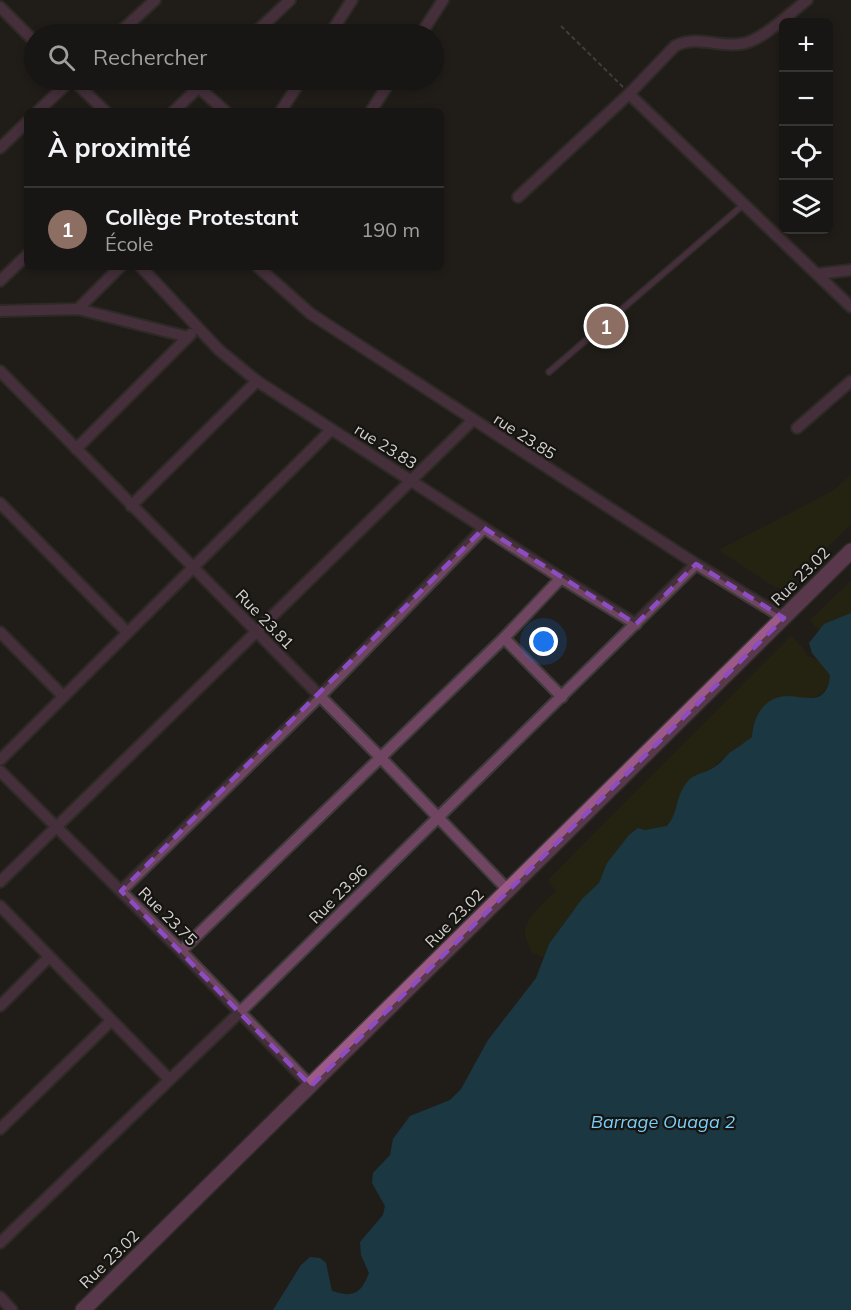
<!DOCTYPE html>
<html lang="fr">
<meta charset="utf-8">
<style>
body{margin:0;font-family:Mulish,sans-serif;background:#252322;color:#f1f3f6}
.controls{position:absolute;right:18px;top:18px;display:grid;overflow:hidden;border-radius:9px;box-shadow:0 3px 9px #0003}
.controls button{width:54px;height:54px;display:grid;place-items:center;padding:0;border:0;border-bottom:2px solid #363534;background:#181614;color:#f1f3f6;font:30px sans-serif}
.you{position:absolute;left:544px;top:642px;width:21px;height:21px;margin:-15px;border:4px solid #fff;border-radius:50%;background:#1a73e8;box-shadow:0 0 0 9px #1a73e833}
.badge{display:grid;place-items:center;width:39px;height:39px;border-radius:50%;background:#2563eb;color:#fff;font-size:20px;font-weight:700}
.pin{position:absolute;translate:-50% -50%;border:3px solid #fff;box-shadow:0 2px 6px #0006}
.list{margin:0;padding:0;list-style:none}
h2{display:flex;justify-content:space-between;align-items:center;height:78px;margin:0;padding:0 24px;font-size:26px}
h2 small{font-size:20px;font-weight:400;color:#9f9fa0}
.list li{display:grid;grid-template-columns:39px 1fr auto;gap:18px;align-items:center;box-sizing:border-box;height:84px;padding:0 24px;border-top:2px solid #363534}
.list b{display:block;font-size:22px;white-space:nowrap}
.list p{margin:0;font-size:20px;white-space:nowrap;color:#9f9fa0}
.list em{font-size:20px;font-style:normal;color:#9f9fa0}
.icon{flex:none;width:33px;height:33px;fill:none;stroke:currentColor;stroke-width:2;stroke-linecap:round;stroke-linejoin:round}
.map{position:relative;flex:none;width:851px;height:1310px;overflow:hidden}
.search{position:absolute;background:#181614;box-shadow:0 3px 9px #0003;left:24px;top:24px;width:420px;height:66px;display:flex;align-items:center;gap:15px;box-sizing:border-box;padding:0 21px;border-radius:33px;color:#9f9fa0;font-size:22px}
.panel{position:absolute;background:#181614;box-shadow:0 3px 9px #0003;left:24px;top:108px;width:420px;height:162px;border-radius:9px}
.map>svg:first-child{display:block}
.green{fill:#292c08}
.water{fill:#155774}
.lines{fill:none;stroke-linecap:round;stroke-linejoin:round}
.lane-casing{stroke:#3d3a37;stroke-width:8}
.street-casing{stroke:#3d3a37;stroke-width:14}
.secondary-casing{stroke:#3d3a37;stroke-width:18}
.path{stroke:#666360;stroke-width:2;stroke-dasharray:4.5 3;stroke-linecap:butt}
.lane{stroke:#6f4562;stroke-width:5}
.street{stroke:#6f4562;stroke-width:10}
.secondary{stroke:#9d5a89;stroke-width:15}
.marked{fill:none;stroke:#8d4dc2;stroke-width:4.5;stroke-dasharray:12 8;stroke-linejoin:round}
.labels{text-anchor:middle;stroke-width:4.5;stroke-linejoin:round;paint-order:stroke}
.street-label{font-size:16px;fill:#d4d2d0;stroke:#161411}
.water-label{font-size:18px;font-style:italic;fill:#79cefa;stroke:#161411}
</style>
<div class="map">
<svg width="851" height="1310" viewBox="0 0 851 1310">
<rect width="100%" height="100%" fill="#201d1a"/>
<g class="green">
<path d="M 851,475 L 851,524 L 788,585 L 782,588 L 775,587 L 719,550 L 833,491 Z"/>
<path d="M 851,581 L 851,613 L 824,624 L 819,630 L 810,620 Z"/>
<path d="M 791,636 L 802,647 L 807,656 L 819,661 L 830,674 C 825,720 780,679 761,711 C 755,720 752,726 752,737 C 744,743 736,748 728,754 C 717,764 711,771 696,775 L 677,807 L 673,819 L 667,827 L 645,830 L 638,828 L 629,835 L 607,863 L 599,883 L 572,912 L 549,944 L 543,957 L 532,952 C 529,946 526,940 525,934 C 524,918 546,902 556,891 L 548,880 Z"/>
</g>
<path class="water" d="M 851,613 L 851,1310 L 273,1310 L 301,1265 L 310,1257 L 320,1258 L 326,1263 L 332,1291 C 353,1298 361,1294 369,1273 L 361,1255 L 360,1242 L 383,1215 L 385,1206 L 372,1183 L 373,1173 L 390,1155 L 393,1139 L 410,1116 L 450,1100 L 461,1089 L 488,1040 L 536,978 L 549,944 L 582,899 L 599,883 L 607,863 L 629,835 L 638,828 L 645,830 L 667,826 C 680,811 674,798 688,781 C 695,773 707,773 716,766 C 721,763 725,757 729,753 C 737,748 744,743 752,737 C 753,716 765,696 788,696 C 809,697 827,706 830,675 L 812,653 L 809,643 L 824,624 Z"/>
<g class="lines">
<g class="lane-casing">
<path id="lane" d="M 549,372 L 743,205"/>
</g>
<g class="street-casing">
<g id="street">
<path d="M 0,7 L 34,41"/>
<path d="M 118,34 L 155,0"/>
<path d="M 254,34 L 290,0"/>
<path d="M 330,34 L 352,0"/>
<path d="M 421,34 L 443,0"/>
<path d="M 73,80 L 105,111"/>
<path d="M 198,87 L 225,111"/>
<path d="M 629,94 L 851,307"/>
<path d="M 38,111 L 71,80"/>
<path d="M 174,111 L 206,80"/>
<path d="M 281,111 L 301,80"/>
<path d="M 371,111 L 391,80"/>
<path d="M 0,148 L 27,122"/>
<path d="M 518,197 L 629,94 L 675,46 C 697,35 717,47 740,44 C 761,42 790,13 807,0"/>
<path d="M 141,267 L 219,350 L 257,381 L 561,578 L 636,624"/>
<path d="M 258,267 L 311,314 L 696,564 L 784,618"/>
<path d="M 817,274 L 851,270"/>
<path d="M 0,281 L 27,255"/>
<path d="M 78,309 L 120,267"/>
<path d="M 0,311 L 78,309 L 188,337"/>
<path d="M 0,371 L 380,757 L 507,889"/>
<path d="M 797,428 L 851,381"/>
<path d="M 76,449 L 191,334"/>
<path d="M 0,503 L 127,632"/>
<path d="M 131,506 L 257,381"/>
<path d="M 0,632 L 63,696"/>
<path d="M 504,638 L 562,697"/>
<path d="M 0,760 L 331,430"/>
<path d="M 0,771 L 181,951 L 311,1086"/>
<path d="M 0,882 L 473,420"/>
<path d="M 121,891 L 320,696 L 484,528"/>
<path d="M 0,906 L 169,1079"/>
<path d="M 181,951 L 504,638 L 561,578"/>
<path d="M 0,1006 L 49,957"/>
<path d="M 0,1129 L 111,1021"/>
<path d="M 0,1243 L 240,1012 L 696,564"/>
<path d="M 0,1297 L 12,1310"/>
</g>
</g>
<g class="secondary-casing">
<path id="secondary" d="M 83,1310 L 851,551"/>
</g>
<path class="path" d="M 561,26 L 623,87"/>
<use href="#lane" class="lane"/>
<use href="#street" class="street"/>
<use href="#secondary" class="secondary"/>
</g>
<path d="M0 0H851V1310H0ZM 484,528 L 636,624 L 696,564 L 784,618 L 311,1086 L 121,891 Z" fill="#201d1a" fill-opacity=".55" fill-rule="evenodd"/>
<path class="marked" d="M 484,528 L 636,624 L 696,564 L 784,618 L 311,1086 L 121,891 Z"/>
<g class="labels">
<g class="street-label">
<text transform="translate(525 436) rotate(33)" y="6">rue 23.85</text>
<text transform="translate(386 446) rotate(32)" y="6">rue 23.83</text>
<text transform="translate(800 576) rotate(-45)" y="6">Rue 23.02</text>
<text transform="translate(265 619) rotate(46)" y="6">Rue 23.81</text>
<text transform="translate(338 894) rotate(-45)" y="6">Rue 23.96</text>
<text transform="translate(168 916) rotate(45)" y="6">Rue 23.75</text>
<text transform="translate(454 918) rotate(-45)" y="6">Rue 23.02</text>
<text transform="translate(109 1259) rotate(-44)" y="6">Rue 23.02</text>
</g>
<g class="water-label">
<text x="663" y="1128">Barrage Ouaga 2</text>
</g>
</g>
</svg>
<div class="controls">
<button>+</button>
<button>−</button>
<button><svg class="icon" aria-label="locate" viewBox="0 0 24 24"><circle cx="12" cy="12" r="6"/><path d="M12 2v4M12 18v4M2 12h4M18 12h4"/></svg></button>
<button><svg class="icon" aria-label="layers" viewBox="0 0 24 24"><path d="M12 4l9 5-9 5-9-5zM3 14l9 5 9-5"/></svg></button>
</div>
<div class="you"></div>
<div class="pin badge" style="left:606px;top:326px;background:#8d6e63">1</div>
<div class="search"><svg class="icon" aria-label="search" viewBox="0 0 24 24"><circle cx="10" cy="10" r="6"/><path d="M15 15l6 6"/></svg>Rechercher</div>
<section class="panel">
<h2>À proximité<small></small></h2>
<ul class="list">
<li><span class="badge" style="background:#8d6e63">1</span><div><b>Collège Protestant</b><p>École</p></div><em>190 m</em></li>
</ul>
</section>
</div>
